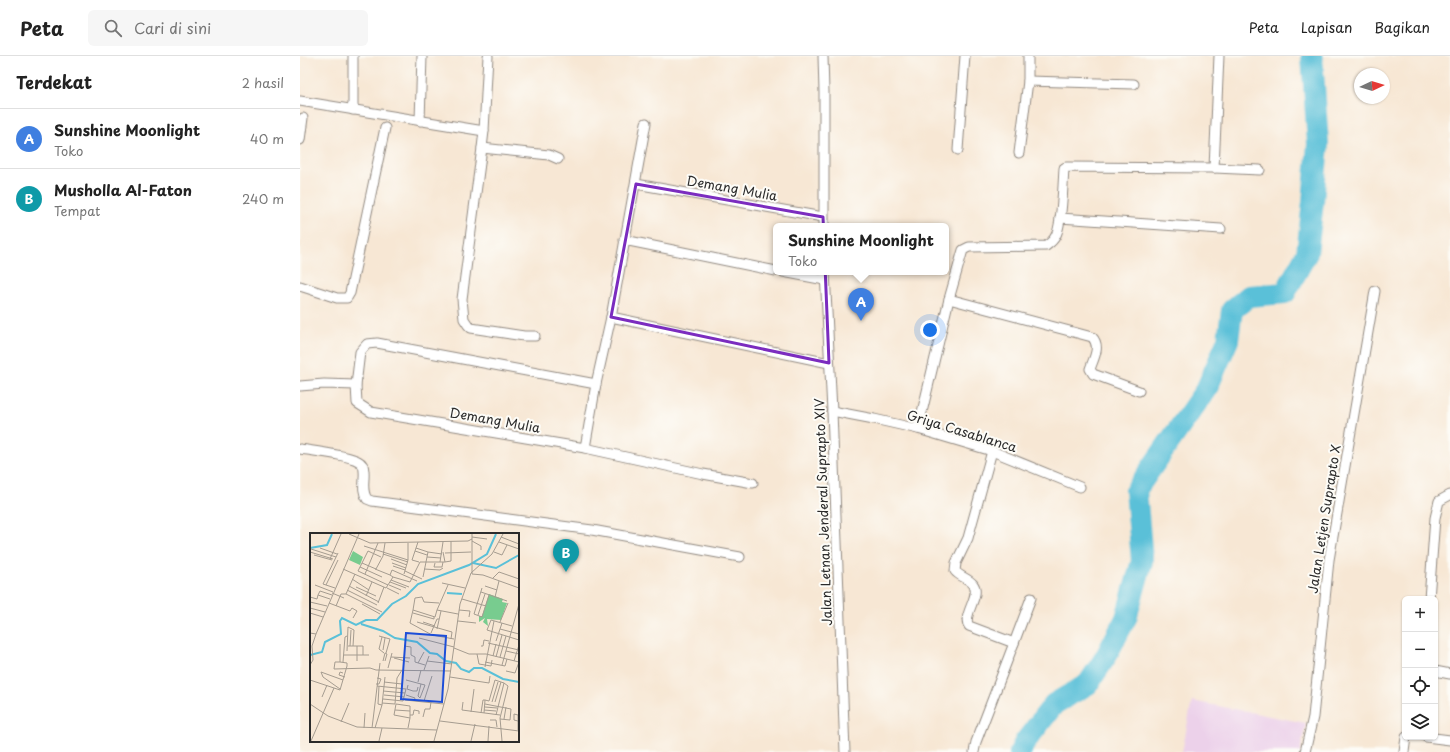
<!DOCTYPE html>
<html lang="id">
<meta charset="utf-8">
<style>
body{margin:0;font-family:"Playpen Sans",sans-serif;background:#f6f6f6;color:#222}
.controls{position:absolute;right:12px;bottom:12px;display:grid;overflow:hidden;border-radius:6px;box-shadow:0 1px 3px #0004}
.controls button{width:36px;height:36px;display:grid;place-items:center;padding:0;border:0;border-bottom:1px solid #e0e0e0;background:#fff;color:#222;font:20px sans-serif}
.compass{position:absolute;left:1054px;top:12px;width:36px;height:36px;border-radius:50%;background:#fff;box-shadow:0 1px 3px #0004;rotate:86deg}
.you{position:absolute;left:630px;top:274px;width:14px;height:14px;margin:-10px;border:3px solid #fff;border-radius:50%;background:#1a73e8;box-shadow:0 0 0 6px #1a73e833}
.badge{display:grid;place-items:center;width:26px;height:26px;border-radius:50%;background:#2563eb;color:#fff;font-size:13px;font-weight:700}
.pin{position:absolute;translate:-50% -33px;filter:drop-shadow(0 1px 2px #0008)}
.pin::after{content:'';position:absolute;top:21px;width:14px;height:12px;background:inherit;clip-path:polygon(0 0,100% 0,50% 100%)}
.popup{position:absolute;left:473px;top:167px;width:176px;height:52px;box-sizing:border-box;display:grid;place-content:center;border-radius:6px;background:#fff;filter:drop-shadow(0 1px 3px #0005);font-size:13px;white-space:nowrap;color:#767676}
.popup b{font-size:15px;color:#222}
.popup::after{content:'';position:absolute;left:50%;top:100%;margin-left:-8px;border:8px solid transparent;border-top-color:#fff}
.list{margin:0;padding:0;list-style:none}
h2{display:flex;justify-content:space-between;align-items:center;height:52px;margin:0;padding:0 16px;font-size:17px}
h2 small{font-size:13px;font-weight:400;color:#767676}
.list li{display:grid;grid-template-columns:26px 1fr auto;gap:12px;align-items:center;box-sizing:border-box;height:60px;padding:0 16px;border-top:1px solid #e0e0e0}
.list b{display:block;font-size:15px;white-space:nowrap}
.list p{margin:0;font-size:13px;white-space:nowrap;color:#767676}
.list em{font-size:13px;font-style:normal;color:#767676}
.icon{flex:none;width:22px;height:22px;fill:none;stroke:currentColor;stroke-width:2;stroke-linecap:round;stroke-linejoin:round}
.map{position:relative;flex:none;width:1150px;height:696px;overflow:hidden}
header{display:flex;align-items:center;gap:24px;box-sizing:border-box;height:56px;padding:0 20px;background:#fff;border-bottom:1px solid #e0e0e0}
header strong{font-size:19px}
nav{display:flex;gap:22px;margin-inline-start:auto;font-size:14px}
.search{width:280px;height:36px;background:#f6f6f6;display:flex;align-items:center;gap:10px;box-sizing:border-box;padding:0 14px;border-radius:6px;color:#767676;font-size:15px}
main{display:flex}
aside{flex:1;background:#fff}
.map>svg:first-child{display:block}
.built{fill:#ecd1ea}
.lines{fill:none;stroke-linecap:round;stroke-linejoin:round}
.river{stroke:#5ac0d8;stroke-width:22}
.minor-casing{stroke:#918980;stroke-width:11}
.minor{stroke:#fff;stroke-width:9}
.marked{fill:none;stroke:#7b2cbf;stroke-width:3;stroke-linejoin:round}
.labels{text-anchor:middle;stroke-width:4;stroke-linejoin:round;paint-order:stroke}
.street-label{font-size:13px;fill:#2b2b2b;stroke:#fdfcf7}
.inset-river{fill:none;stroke:#5ac0d8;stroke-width:2}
.inset-road{fill:none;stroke:#a59c90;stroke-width:1}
.view{fill:#1d4ed8;fill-opacity:0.15;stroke:#1d4ed8;stroke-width:2}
.inset-edge{fill:none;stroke:#2b2b2b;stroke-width:2}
</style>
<header>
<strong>Peta</strong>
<div class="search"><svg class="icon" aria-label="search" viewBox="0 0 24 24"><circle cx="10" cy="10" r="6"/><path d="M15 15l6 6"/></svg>Cari di sini</div>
<nav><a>Peta</a><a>Lapisan</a><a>Bagikan</a></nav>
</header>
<main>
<aside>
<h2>Terdekat<small>2 hasil</small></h2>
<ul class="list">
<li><span class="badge" style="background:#3f7fe0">A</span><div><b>Sunshine Moonlight</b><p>Toko</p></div><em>40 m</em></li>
<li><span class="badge" style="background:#0f9aa8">B</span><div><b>Musholla Al-Faton</b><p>Tempat</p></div><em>240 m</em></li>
</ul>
</aside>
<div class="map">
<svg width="1150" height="696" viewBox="0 0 1150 696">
<rect width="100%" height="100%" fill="#fdfcf7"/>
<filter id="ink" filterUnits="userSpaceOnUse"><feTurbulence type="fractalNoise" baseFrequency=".025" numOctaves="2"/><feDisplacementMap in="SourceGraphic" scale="8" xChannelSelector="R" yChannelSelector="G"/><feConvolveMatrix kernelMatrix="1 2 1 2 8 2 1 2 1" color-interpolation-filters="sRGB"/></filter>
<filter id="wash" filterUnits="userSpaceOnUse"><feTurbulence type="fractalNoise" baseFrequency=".012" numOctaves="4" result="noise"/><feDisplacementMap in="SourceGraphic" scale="16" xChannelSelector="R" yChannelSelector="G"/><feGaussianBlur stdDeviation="0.9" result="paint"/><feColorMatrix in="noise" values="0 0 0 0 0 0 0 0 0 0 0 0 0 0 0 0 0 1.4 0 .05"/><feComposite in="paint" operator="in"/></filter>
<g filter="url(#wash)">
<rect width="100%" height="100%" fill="#f7e7d4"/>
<path class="built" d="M 892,645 L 1006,667 L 1000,696 L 882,696 Z"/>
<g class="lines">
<path class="river" d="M 720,696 L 725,686 L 754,648 L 788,628 L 805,602 L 826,562 L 842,505 L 836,434 L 907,332 L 928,284 L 932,254 L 949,240 L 985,237 L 1007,197 L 1013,146 L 1018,88 L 1012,0"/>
</g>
</g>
<g filter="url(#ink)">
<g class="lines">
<g class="minor-casing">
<g id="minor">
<path d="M 53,0 L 53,54"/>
<path d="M 523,0 L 524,36 L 524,170"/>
<path d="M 728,25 L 834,28"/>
<path d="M 0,45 L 184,75"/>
<path d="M 120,65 L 122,0"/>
<path d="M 0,84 L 3,62"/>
<path d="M 182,92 L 184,75 L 188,0"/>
<path d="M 658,94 L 665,0"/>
<path d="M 719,97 L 728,25 L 728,0"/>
<path d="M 914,112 L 960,114"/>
<path d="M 336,128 L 523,161"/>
<path d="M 760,162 L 921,173"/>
<path d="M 324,184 L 476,215"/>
<path d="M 483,216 L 525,224"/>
<path d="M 525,216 L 532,355 L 545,696"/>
<path d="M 0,230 L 37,242 L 47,242 L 50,237 L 85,72"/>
<path d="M 649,243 L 792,281 C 801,290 794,302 790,313 L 793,318 L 839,335"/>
<path d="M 311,261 L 529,307"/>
<path d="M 235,280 L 224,280 L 171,272 L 168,269 L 164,263 L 162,243 L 182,92 L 249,99 L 258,103"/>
<path d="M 77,287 L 296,328 L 285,392 L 71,356 L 57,347 L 56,329 L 60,296 L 67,288 Z"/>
<path d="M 296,328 L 311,261 L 346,67"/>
<path d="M 0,330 L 24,328 L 56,329"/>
<path d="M 532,355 L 574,363 L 618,373 L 692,395 L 780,431"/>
<path d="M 618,373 L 649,243 L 663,194 L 669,191 L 746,190 C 750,187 753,185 755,181 C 762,171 763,127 764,112 L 766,111 L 914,112 L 919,0"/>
<path d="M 285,392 L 403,418 L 453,427"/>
<path d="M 0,393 C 13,395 48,399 58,405 C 62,407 64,411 64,415 C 65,425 61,434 67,443 L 72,445 L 292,474 L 440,501"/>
<path d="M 1129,543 L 1135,462 L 1139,445 L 1150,439"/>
<path d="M 714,587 L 731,542"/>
<path d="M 1135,615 L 1150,618"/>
<path d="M 1126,681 L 1150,684"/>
<path d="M 674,696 L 676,686 L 714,587 L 669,570 C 661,560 682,539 673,528 C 668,522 660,521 655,515 L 656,507 L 668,482 L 692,395"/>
<path d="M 1005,696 L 1013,661 L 1029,504 L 1075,235"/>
<path d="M 1104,696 L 1106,681"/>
</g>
</g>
<use href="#minor" class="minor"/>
</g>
</g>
<path class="marked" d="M 336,128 L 523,161 L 529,307 L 311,261 Z"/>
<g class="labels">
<g class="street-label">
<text transform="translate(432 132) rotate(10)" y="5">Demang Mulia</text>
<text transform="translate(195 364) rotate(10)" y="5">Demang Mulia</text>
<text transform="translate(662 375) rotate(17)" y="5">Griya Casablanca</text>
<text transform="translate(523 456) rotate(-92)" y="5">Jalan Letnan Jenderal Suprapto XIV</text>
<text transform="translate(1024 463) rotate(-81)" y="5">Jalan Letjen Suprapto X</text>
</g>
</g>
<g transform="translate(10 477)">
<rect width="209" height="209" fill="#f7e7d4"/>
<path d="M 43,18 L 53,24 L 50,32 L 39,27 ZM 179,61 L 193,66 L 192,69 L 197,70 L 191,87 L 177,86 L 178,93 L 173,89 L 175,85 L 169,89 L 169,83 L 172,83 Z" fill="#78cc8f"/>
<path class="inset-river" d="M 0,15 L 17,12 L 22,1M 163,30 L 186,35 L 209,22M 137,60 L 152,61M 51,91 L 73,98 L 85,105 L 107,109 L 120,120 L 127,121 L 136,128 L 146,130 L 151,136 L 159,139 L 164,135 L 172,135 L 193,146 L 209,149M 0,122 L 12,119 L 15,109 L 31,101 L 30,88 L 32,85 L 46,92 L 56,87 L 67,87 L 82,71 L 96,63 L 108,51 L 159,32 L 177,21 L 186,1"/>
<path class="inset-road" d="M 39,1 L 60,10 L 158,8 L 162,6M 162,1 L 162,41 L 173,42 L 209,55M 162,4 L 177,6M 191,4 L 209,11M 162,8 L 171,13 L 171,17M 108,9 L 102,27 L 109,29M 189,9 L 209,16M 54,13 L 98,27M 10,15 L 27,21M 106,15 L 118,19M 1,16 L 26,24M 105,18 L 117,22M 0,19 L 23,26M 184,19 L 192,22 L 197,12M 135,20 L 161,19M 73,21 L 98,29M 4,22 L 22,27M 71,24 L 58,18 L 48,38 L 78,52M 117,24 L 131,25M 20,26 L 31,1M 81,26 L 97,32M 116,29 L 118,19 L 132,21M 130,29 L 133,9M 135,29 L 141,28 L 141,8M 52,30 L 66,36 L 73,23 L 75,10M 82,30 L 96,35M 125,30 L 124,34 L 132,34 L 133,29M 83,33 L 95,37M 50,34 L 72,44M 33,36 L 76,55 L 83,44 L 100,49 L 110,29 L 135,29 L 133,19M 65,36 L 80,42M 114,36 L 130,37 L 133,35M 95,38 L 112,46M 55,41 L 68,10M 94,41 L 98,27 L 98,10M 83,44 L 80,42 L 82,37 L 107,48M 113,44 L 116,29M 183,45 L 189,39 L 209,46M 42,46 L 59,57M 81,47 L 99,54M 80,49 L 96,55M 132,50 L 155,55M 5,52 L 23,59M 16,52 L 28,27M 79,52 L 91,57M 39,53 L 69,69M 175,53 L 187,57M 46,54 L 66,63M 25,55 L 13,51 L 28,20M 77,55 L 89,61M 172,55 L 164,81 L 172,84 L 179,62M 37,57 L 67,72M 171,59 L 197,68M 22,60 L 34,65M 36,61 L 45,41M 8,62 L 10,58 L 22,62M 56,63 L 62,49M 0,64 L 7,66 L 8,62 L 20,66M 185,64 L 189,48M 152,66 L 176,73M 0,69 L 17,73M 19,70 L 40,78 L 42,75 L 47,78 L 43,85M 68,70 L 74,54M 52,71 L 70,81M 26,73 L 31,61 L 36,61 L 72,79M 0,75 L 15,79M 103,77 L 105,65 L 112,64 L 114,69 L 129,70M 127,77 L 138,52M 149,77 L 160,78 L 159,84M 0,80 L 13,84M 103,80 L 124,86 L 124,84M 168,82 L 175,61M 148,88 L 166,90M 107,89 L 142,99 L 141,106M 113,89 L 125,93M 190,89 L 198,70M 202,93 L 181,87 L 177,97 L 209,107M 127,96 L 131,78M 190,96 L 209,101M 0,100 L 6,101 L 2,113 L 3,127 L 0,132M 121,100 L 127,86 L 129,86M 6,101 L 49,1M 69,103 L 80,106 L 76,120M 72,104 L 69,116 L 74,120M 109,105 L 144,114M 144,106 L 122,102 L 100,90 L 103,77 L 125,84 L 127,77 L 148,81M 186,108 L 192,90M 178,110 L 209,117M 38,113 L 53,113 L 53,122M 40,113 L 41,97M 47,113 L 47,128M 94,113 L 101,114 L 101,122 L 105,124 L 105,129 L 115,132M 171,113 L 173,113 L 174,107 L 179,108M 144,115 L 159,121 L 176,121 L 209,129 L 205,140 L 196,138M 73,117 L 75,105M 37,118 L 38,94 L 44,97 L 43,113M 196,118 L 209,121M 167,121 L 169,131 L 181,133 L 182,127M 34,122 L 59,122M 183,123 L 186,111M 81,124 L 100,125M 186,124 L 192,102M 190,124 L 196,103M 84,125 L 99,129M 73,128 L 75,120 L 77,121 L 75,128M 117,128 L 142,131M 204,128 L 209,112M 30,129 L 25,129 L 24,136 L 60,135 L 66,137 L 141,138M 33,129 L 35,104 L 37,103M 175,129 L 195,133 L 197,126M 108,130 L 114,119M 192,132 L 209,71M 175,134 L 184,88M 78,135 L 82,120M 114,137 L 119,123M 11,139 L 13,144 L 30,156M 11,139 L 33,147M 33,140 L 30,139 L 29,142 L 35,144M 140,144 L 179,150 L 180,143M 0,147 L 30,157 L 37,133 L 37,130 L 30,129 L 30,111M 96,147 L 111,151M 74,149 L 92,151M 108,149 L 111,137M 66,151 L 69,151 L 71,146 L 67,145M 111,151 L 115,152 L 110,165 L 108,163 ZM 98,152 L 97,156 L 103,158 L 107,158 L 108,154M 67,153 L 96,156M 69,153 L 68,171 L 72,172M 73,158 L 95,160M 74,162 L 94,164M 12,164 L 17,152M 73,166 L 93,168 L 96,156M 95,167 L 104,168 L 105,165 L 96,162M 104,168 L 134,171M 114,168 L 122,143M 153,169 L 152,177 L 190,182M 182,169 L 188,149M 185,169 L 191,149M 72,170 L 85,171 L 87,145 L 92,137M 0,171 L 18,183 L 47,194 L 127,197M 175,171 L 201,176 L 200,187 L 190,186M 175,174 L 187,175M 85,177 L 100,178M 174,177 L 186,178M 161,179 L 164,156M 171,180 L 173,167 L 175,167M 174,180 L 175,167 L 179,168 L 185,147 L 194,150 L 186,182M 100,182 L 103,182 L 104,177 L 109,178 L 109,181M 113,184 L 115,176 L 120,176 L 121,169M 194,186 L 196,174M 180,187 L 186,187 L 187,194M 130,188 L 209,198M 208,188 L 204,187 L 204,181 L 208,182 L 208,197M 31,189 L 39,170M 54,195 L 55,180M 62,195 L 70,130M 65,195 L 72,172 L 75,144M 98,195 L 100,185 L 100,173 L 86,171 L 84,182 L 100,185M 1,208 L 24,155M 69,208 L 72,195M 124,208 L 138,156 L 150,71 L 161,40 L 182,21 L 193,1M 161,208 L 165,191M 178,208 L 179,193M 192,208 L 190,185 L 198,153 L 194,150"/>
<path class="view" d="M 96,100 L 136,103 L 132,169 L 91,166 Z"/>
<rect width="209" height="209" class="inset-edge"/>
</g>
</svg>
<div class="controls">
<button>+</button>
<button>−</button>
<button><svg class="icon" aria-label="locate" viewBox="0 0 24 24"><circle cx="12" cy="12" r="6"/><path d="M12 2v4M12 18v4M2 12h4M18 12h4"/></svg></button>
<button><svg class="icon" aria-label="layers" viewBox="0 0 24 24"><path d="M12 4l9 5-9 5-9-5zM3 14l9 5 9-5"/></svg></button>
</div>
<svg class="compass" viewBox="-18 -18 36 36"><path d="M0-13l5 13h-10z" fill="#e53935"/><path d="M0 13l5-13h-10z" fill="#767676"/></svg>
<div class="you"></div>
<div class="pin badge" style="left:561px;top:265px;background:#3f7fe0">A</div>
<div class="popup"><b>Sunshine Moonlight</b>Toko</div>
<div class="pin badge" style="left:266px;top:516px;background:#0f9aa8">B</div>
</div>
</main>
